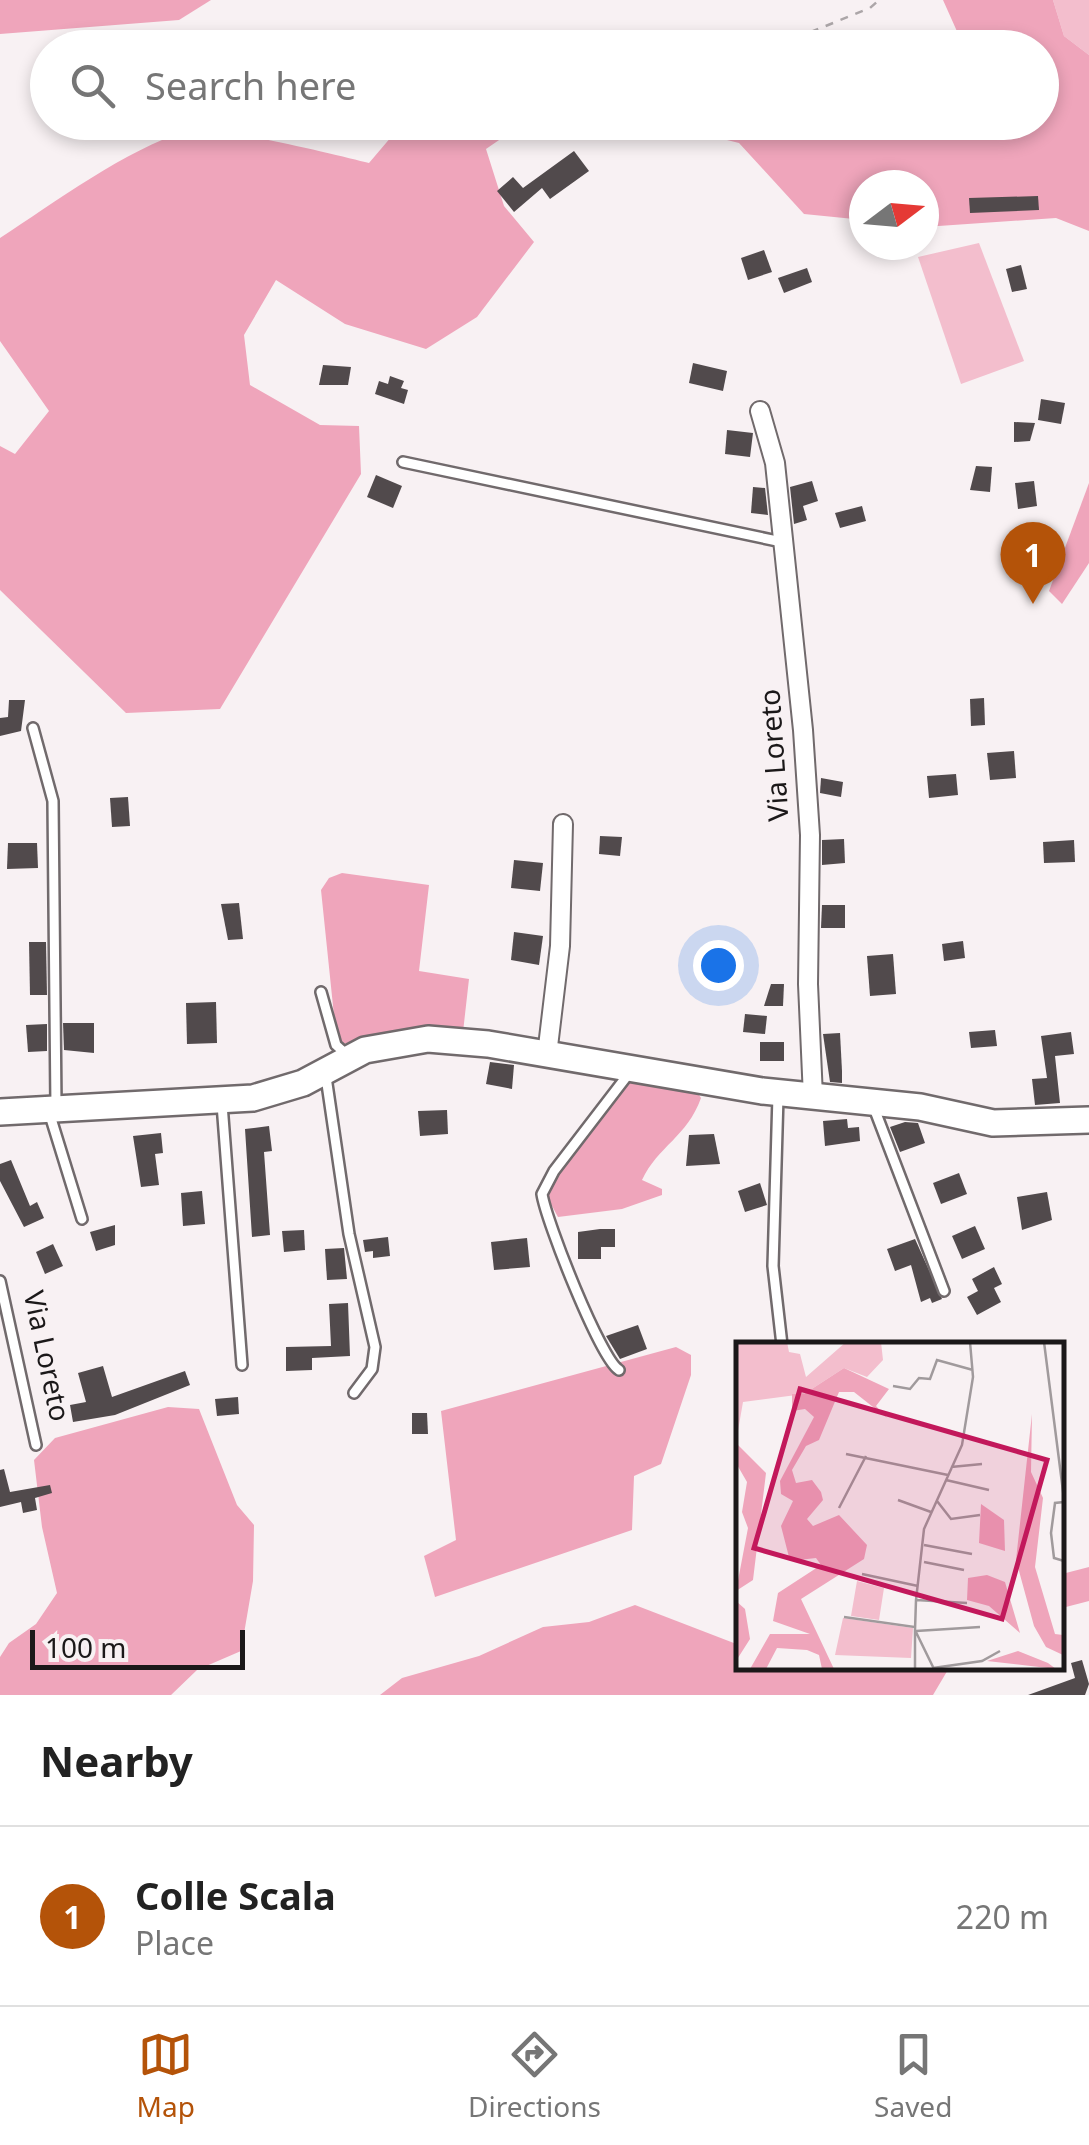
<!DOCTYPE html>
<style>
body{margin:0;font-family:"Noto Sans",sans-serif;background:#f2f2f2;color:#222}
.compass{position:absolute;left:849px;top:170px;width:90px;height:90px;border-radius:50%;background:#fff;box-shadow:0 5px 15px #0003;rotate:74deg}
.scale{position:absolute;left:30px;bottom:25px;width:215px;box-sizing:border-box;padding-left:10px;border:5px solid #1b1819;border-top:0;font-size:28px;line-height:35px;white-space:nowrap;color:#1b1819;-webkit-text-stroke:8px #f8f1f3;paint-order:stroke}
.you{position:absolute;left:718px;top:965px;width:35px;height:35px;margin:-25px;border:8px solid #fff;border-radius:50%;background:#1a73e8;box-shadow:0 0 0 15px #1a73e833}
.badge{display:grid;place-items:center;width:65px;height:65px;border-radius:50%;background:#b45309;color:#fff;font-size:32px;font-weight:700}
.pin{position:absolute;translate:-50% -82px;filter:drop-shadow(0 2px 5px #0008)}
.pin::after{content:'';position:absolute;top:52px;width:35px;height:30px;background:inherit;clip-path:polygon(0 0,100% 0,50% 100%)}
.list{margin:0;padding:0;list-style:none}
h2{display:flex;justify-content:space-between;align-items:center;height:130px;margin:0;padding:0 40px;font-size:42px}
h2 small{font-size:32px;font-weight:400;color:#767676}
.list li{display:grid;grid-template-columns:65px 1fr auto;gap:30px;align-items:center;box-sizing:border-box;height:180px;padding:0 40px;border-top:2px solid #e0e0e0}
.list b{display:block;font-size:38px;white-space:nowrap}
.list p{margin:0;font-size:32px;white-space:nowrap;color:#767676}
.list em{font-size:32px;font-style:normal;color:#767676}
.icon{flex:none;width:55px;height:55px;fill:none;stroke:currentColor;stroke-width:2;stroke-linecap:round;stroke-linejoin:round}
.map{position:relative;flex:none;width:1089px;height:1695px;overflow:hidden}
.search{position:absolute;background:#fff;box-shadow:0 5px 15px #0003;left:30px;right:30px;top:30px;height:110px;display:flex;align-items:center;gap:25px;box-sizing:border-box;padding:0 35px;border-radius:55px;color:#767676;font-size:38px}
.sheet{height:310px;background:#fff}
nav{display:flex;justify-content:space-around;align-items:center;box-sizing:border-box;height:140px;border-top:2px solid #e0e0e0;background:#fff;font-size:28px;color:#767676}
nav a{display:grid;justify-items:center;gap:5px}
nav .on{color:#b45309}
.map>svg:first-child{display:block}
.green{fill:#f3becd}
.forest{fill:#efa5bb}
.building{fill:#514a4c}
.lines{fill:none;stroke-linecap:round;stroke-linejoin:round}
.lane-casing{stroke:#716a6c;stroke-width:14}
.street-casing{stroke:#716a6c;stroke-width:22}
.secondary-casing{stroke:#716a6c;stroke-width:30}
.path{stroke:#aca6a8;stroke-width:2.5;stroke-dasharray:8 8;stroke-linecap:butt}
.lane{stroke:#fff;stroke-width:9}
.street{stroke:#fff;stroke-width:18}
.secondary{stroke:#fff;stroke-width:25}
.labels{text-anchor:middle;stroke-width:10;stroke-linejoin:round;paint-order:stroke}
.street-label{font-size:28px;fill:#1b1819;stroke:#f8f1f3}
.inset-road{fill:none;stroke:#a09a9c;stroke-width:2.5}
.view{fill:#c2185b;fill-opacity:0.15;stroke:#c2185b;stroke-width:5}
.inset-edge{fill:none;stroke:#1b1819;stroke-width:5}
</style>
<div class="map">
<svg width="1089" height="1695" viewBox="0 0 1089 1695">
<rect width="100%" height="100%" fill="#f8f1f3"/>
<g class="green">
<path d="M 1053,0 L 1089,0 L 1089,55 L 1064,36 Z"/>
<path d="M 979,243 L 1024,361 L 961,384 L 918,257 Z"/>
</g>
<g class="forest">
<path d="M 0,0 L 211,0 L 179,20 L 0,34 Z"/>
<path d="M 943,0 L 1053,0 L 1064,36 L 1089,55 L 1089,231 L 1056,218 L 924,227 L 924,185 L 864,185 L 864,220 L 804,214 L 739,143 L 659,123 L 838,123 L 939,138 L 947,123 L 1042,122 L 1042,48 L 964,47 Z"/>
<path d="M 403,123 L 524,123 L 486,149 L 504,206 L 534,242 L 477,317 L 426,349 L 345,324 L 276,280 L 244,335 L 250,385 L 320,425 L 359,426 L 361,474 L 220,709 L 126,713 L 0,590 L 0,446 L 15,454 L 49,411 L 0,341 L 0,238 C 54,203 126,149 187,131 C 212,124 337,155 369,163 Z"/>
<path d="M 1089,483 L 1089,563 L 1062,604 L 1049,591 Z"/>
<path d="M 342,873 L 429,885 L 419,971 L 469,979 L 463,1032 L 413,1028 L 343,1044 L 335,1025 L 321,890 L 329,878 Z"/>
<path d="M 631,1076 L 697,1092 L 701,1098 C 687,1137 658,1146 642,1180 L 662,1189 L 662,1195 L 622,1209 L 558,1217 L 546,1195 L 552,1176 Z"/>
<path d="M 676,1347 L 691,1355 L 691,1375 L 661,1464 L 634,1476 L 632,1530 L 435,1597 L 424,1556 L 456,1540 L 441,1411 Z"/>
<path d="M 168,1407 L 199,1409 L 237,1505 L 254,1525 L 253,1581 L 241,1651 L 197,1670 L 171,1695 L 0,1695 L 0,1657 L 9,1643 L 36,1624 L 57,1593 L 42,1527 L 34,1460 L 55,1438 Z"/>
<path d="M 1089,1567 L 1089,1601 L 1062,1608 L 1062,1574 Z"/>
<path d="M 635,1605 L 739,1645 L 739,1668 L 949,1668 L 933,1695 L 380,1695 L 402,1678 L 479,1656 L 543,1627 L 589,1622 Z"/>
</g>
<g class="building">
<path d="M 574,151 L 589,171 L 550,199 L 542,188 L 514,212 L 497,191 L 513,177 L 523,188 Z"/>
<path d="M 1038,196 L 1039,210 L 970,213 L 969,198 Z"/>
<path d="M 764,250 L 772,272 L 748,280 L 741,258 Z"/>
<path d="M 1021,265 L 1027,289 L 1012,292 L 1006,269 Z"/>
<path d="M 807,268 L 812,282 L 784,293 L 778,278 Z"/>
<path d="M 693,363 L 727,371 L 723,391 L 689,383 Z"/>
<path d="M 323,365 L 351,367 L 348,385 L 319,385 Z"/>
<path d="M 390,376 L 404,381 L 401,388 L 408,390 L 404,404 L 375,394 L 379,381 L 388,384 Z"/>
<path d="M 1041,399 L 1065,403 L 1061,424 L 1038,420 Z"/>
<path d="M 1014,422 L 1035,423 L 1030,441 L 1014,442 Z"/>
<path d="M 727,430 L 753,433 L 750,457 L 725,454 Z"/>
<path d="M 976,466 L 992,467 L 990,492 L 970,490 Z"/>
<path d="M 376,475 L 402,486 L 393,508 L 367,497 Z"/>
<path d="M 812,481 L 818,501 L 803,506 L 807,520 L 794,524 L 790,487 Z"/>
<path d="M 1034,481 L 1037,506 L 1018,509 L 1015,483 Z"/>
<path d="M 753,487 L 765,488 L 768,515 L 751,513 Z"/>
<path d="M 862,506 L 866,521 L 840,528 L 835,513 Z"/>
<path d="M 984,698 L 985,725 L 971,726 L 970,699 Z"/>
<path d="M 9,700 L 25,700 L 21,731 L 0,736 L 0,718 L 8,717 Z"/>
<path d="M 1014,751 L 1016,778 L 990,780 L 987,753 Z"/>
<path d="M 956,774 L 958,795 L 929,798 L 927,776 Z"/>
<path d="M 821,778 L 843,782 L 841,797 L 820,793 Z"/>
<path d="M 128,797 L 130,826 L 112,827 L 110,798 Z"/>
<path d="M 600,836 L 622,837 L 620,856 L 599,854 Z"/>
<path d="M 844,839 L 845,863 L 822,865 L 822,840 Z"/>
<path d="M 1074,840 L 1075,862 L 1044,863 L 1043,842 Z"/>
<path d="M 8,843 L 37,843 L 38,868 L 7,869 Z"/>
<path d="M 514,860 L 543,863 L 540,891 L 511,888 Z"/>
<path d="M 239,903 L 243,939 L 228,940 L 221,904 Z"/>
<path d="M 822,905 L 845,905 L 845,928 L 821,928 Z"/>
<path d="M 514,932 L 543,936 L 539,965 L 511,960 Z"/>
<path d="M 963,941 L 965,958 L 944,961 L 942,944 Z"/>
<path d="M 29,942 L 46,942 L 47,995 L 30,995 Z"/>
<path d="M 893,954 L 896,994 L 870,996 L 867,956 Z"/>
<path d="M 771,984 L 784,984 L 783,1006 L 764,1006 Z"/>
<path d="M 216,1002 L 217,1043 L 187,1044 L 186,1003 Z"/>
<path d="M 745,1014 L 767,1016 L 765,1034 L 743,1032 Z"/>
<path d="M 63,1023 L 94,1023 L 94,1053 L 64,1050 Z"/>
<path d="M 47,1024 L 47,1051 L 28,1052 L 26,1025 Z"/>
<path d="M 995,1030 L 997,1046 L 971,1048 L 969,1032 Z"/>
<path d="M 1071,1032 L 1074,1054 L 1055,1056 L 1060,1103 L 1035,1105 L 1032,1079 L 1047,1078 L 1041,1036 Z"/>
<path d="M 840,1033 L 842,1071 L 842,1083 L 830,1082 L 823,1034 Z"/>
<rect x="760" y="1042" width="24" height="19"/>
<path d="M 490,1062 L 514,1065 L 512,1089 L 486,1084 Z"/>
<path d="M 447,1110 L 448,1134 L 420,1136 L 418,1111 Z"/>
<path d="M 847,1119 L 848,1128 L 859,1127 L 860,1141 L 825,1146 L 823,1121 Z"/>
<path d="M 905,1122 L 918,1123 L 925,1143 L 900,1152 L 890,1127 Z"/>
<path d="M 269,1126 L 272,1151 L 264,1152 L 270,1235 L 252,1237 L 245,1129 Z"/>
<path d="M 161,1133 L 163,1153 L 155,1154 L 159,1185 L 141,1187 L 133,1136 Z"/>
<path d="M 714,1134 L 720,1164 L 686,1166 L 689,1135 Z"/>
<path d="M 11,1160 L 30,1206 L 37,1202 L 44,1218 L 24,1227 L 0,1181 L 0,1164 Z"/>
<path d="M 959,1173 L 967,1194 L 941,1204 L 933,1183 Z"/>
<path d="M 760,1183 L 767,1205 L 745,1212 L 738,1191 Z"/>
<path d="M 202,1191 L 205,1224 L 183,1226 L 181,1193 Z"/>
<path d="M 1047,1192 L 1052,1220 L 1022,1230 L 1017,1197 Z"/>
<path d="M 115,1225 L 115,1245 L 96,1251 L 90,1232 Z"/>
<path d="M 975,1226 L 985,1249 L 962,1259 L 952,1236 Z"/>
<path d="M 600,1229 L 615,1229 L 615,1247 L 601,1247 L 601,1259 L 578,1259 L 578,1232 Z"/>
<path d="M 304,1230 L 305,1250 L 284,1252 L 282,1231 Z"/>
<path d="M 388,1237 L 390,1256 L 373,1258 L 373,1251 L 365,1252 L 363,1240 Z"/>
<path d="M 527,1238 L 530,1267 L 494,1270 L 491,1242 Z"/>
<path d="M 915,1239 L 942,1299 L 932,1303 L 930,1298 L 921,1302 L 911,1265 L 895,1271 L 887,1249 Z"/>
<path d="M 53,1244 L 63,1266 L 45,1274 L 36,1252 Z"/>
<path d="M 344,1248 L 347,1279 L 327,1280 L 325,1249 Z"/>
<path d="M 994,1267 L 1002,1284 L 994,1288 L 1001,1302 L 977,1315 L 967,1297 L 978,1291 L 972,1279 Z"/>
<path d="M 348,1303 L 350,1356 L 312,1358 L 312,1370 L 286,1371 L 286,1347 L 331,1346 L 329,1304 Z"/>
<path d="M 638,1325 L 647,1349 L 620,1359 L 606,1336 Z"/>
<path d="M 103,1366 L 112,1397 L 185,1371 L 190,1385 L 115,1415 L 73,1422 L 70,1405 L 86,1402 L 78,1373 Z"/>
<path d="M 238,1397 L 239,1414 L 217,1416 L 215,1399 Z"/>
<path d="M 412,1413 L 427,1413 L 428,1434 L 412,1434 Z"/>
<path d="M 4,1469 L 10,1492 L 50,1485 L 52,1493 L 35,1498 L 37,1510 L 23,1513 L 21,1502 L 0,1507 L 0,1470 Z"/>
<path d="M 1082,1660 L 1089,1684 L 1085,1695 L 1028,1695 L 1075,1678 L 1071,1663 Z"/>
</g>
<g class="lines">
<g class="lane-casing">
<g id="lane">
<path d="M 403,462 L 782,542"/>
<path d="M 33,728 L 53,801 L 56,1106"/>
<path d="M 321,992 L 336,1045 L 346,1054"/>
<path d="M 326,1077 L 349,1234 L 375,1347 L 372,1369 L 354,1393"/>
<path d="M 778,1096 L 773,1266 L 782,1345"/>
<path d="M 222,1104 L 242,1365"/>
<path d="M 874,1108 L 944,1291"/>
<path d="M 49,1112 L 82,1219"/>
<path d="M 0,1281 L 36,1445"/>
<path d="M 619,1370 C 601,1360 546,1221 542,1194 L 554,1171 L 630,1072"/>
</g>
</g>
<g class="street-casing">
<g id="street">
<path d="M 760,411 L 775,463 L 803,730 L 810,835 L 808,984 L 813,1097"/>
<path d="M 547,1055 L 560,946 L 563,824"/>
</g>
</g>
<g class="secondary-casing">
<path id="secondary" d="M 0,1112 L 253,1098 L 303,1083 L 365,1050 L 428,1039 L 488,1044 L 762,1091 L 920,1107 L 993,1123 L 1089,1120"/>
</g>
<path class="path" d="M 796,38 L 870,8 L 879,0"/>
<use href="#lane" class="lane"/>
<use href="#street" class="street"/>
<use href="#secondary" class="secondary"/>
</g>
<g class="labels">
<g class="street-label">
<text transform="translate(774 755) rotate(-94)" y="10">Via Loreto</text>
<text transform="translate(47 1356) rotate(78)" y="10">Via Loreto</text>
</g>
</g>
<g transform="translate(736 1342)">
<rect width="328" height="328" fill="#f8f1f3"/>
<path d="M 0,0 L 51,0 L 53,10 L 64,12 L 70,35 L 110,0 L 145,0 L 147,18 L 131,35 L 108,26 L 68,52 L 7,60 L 0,100 ZM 121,239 L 148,246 L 143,278 L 115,274 ZM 107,276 L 177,286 L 175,316 L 99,313 Z" fill="#f3becd"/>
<path d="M 108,26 L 153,47 L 140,64 L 151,76 L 118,50 L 103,50 L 83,98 L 70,104 L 56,128 L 60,141 L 76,138 L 85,150 L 87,158 L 71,177 L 77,184 L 103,173 L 131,203 L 128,217 L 65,257 L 98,327 L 86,327 L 83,313 L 71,308 L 41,306 L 30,327 L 14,327 L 34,292 L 74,292 L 37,279 L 42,251 L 85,223 L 80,216 L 54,219 L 45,184 L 57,159 L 45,152 L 44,139 L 78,75 L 69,67 L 56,69 L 56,52 L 68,52 ZM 296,72 L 295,130 L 307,156 L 299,225 L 319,292 L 327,293 L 327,313 L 310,305 L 298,284 L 280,218 ZM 0,101 L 30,131 L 17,238 L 0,249 L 12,186 L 6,170 L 11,140 L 0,121 ZM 245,162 L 268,178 L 269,209 L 243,201 ZM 251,233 L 269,240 L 284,291 L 253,264 L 231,258 L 232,236 ZM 0,259 L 9,267 L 14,297 L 0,319 ZM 282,309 L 312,321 L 320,327 L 251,319 Z" fill="#efa5bb"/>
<path class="inset-road" d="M 308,0 L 328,157M 157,44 L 174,47 L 183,36 L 194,37 L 201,18 L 237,28M 110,112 L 212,133M 215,125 L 246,122M 210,138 L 253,148M 162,158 L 195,170M 201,159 L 215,177 L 244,173M 328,160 L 319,161 L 315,191 L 318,216 L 328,219M 103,166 L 130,114M 188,203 L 236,212M 188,220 L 228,228M 126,232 L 182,244M 180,258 L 231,261M 108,275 L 179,285 L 179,327M 180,289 L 244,285M 197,326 L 246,319 L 264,309M 198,327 L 179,288 L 180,258 L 188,187 L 226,103 L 237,35 L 234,0"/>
<path class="view" d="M 64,47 L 311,118 L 266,277 L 18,206 Z"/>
<rect width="328" height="328" class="inset-edge"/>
</g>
</svg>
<svg class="compass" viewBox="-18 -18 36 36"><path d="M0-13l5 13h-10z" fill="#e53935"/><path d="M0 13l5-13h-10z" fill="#767676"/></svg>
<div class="scale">100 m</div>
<div class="you"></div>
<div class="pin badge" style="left:1033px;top:604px">1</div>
<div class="search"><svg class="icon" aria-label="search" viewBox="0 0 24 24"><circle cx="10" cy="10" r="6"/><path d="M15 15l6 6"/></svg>Search here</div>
</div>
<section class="sheet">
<h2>Nearby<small></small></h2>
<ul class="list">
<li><span class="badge">1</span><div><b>Colle Scala</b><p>Place</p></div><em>220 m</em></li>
</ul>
</section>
<nav>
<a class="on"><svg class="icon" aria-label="map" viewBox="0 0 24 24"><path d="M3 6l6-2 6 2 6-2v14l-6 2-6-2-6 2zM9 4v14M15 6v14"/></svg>Map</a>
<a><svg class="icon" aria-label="directions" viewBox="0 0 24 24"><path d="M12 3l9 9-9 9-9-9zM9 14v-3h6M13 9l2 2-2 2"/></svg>Directions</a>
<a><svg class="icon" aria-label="saved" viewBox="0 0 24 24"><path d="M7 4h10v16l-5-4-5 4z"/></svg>Saved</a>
</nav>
